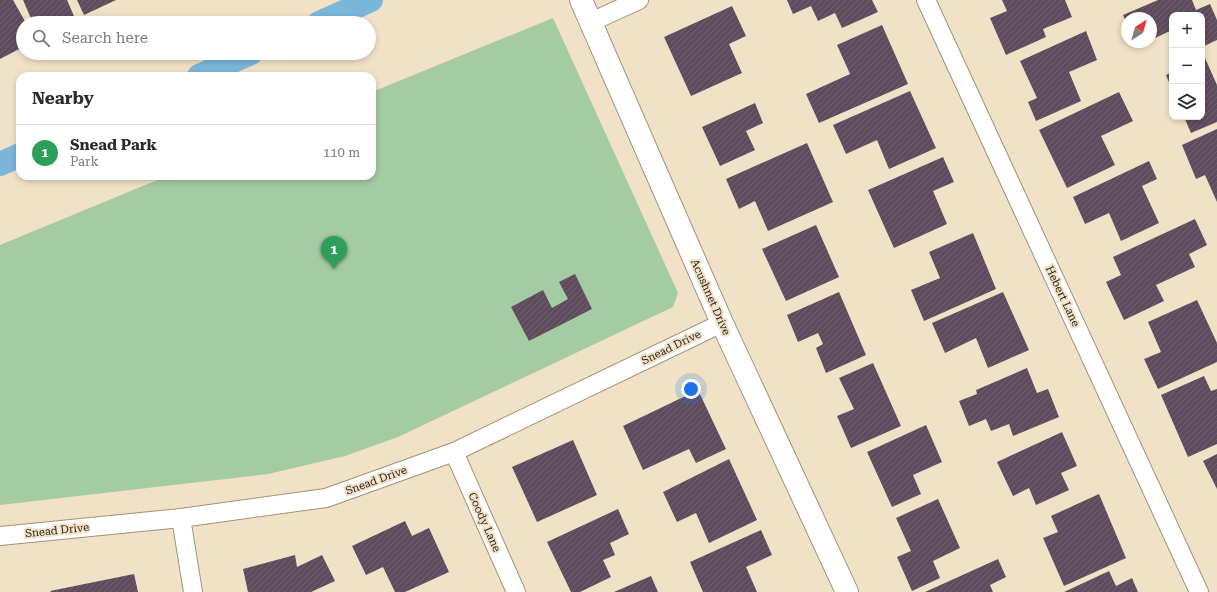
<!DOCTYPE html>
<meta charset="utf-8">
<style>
body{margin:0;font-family:"Roboto Serif",serif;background:#f7f7f7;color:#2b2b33}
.controls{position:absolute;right:12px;top:12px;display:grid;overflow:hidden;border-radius:8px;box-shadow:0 2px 6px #0003}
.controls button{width:36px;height:36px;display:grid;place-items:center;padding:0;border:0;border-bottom:1px solid #e1e1e2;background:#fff;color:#2b2b33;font:20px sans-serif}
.compass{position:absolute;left:1121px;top:12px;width:36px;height:36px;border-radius:50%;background:#fff;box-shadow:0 2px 6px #0003;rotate:37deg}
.you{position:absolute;left:691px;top:389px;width:14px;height:14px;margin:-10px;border:3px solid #fff;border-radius:50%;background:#1a73e8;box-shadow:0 0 0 6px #1a73e833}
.badge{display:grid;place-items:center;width:26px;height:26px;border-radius:50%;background:#1a73e8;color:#fff;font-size:13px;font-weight:700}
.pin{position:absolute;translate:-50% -33px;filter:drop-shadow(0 1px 2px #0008)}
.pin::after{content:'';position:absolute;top:21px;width:14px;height:12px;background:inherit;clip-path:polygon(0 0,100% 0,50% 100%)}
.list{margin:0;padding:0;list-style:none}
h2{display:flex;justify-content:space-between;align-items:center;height:52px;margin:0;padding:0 16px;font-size:17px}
h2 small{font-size:13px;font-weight:400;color:#7c7c81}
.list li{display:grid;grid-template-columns:26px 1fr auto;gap:12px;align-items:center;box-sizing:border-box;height:56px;padding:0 16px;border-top:1px solid #e1e1e2}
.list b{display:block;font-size:15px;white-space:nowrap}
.list p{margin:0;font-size:13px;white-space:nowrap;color:#7c7c81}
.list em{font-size:13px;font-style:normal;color:#7c7c81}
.icon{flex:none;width:22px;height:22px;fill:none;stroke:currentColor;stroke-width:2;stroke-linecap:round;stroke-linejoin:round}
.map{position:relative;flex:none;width:1217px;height:592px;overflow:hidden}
.search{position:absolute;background:#fff;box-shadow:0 2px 6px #0003;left:16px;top:16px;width:360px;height:44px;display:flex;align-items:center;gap:10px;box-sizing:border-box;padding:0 14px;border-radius:22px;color:#7c7c81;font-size:15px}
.panel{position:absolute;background:#fff;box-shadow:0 2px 6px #0003;left:16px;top:72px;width:360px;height:108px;border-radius:12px}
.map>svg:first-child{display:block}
.park{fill:#a4cba1}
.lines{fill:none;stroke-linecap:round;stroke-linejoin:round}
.canal{stroke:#7bb7da;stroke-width:24}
.building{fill:url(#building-hatch)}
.minor-casing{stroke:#a19279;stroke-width:20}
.tertiary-casing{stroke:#a19279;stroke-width:24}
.minor{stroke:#fff;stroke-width:18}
.tertiary{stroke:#fff;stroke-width:22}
.labels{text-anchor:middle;stroke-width:4;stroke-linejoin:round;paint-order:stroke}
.street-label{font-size:11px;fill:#251f15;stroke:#f1e1c6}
</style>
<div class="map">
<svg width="1217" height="592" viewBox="0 0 1217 592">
<defs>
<pattern id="building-hatch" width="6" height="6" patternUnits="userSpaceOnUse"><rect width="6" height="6" fill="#5f4b5e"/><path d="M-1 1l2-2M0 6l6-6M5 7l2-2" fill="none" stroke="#726270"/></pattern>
</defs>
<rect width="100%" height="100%" fill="#f1e1c6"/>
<path class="park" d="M 553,18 L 678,293 L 673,307 L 398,437 L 345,456 L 268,474 L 0,505 L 0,245 L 167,176 L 372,176 L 372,92 Z"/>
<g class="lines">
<g class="canal">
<path d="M 319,23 L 371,0"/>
<path d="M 199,76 L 251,53"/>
<path d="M 0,164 L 20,155"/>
</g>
</g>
<g class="building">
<path d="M 0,0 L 13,0 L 26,23 L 23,23 L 23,47 L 0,59 Z"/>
<path d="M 23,0 L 67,0 L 77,23 L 33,23 Z"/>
<path d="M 77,0 L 116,0 L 84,15 Z"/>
<path d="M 787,0 L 872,0 L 878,12 L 842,28 L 835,13 L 818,21 L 811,6 L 793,14 Z"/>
<path d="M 1002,0 L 1065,0 L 1072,17 L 1043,29 L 1046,37 L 1006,55 L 990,18 L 1007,11 Z"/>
<path d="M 1158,0 L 1192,0 L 1196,10 L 1210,4 L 1217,20 L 1217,40 L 1202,47 L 1202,15 L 1172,15 L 1172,30 L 1151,40 L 1151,18 L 1127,18 L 1127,24 L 1123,15 Z"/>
<path d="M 732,6 L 746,36 L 729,44 L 742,73 L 691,96 L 664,37 Z"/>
<path d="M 882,25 L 908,84 L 819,123 L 806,94 L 850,74 L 837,45 Z"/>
<path d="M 1086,31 L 1097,60 L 1069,72 L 1081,101 L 1036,121 L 1028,102 L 1037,98 L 1020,61 Z"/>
<path d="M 1135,42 L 1146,42 L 1136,46 Z"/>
<path d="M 1205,58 L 1217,85 L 1217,122 L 1191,133 L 1184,117 L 1202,117 L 1202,59 Z"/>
<path d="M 1172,72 L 1172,90 L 1166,75 Z"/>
<path d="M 910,91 L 936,148 L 889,169 L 877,140 L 846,154 L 833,125 Z"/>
<path d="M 1119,92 L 1133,121 L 1101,136 L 1115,165 L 1067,188 L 1039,130 Z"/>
<path d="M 755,103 L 763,123 L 746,131 L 755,150 L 720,166 L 702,127 Z"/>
<path d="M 1217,129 L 1217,202 L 1205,175 L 1196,179 L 1182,145 Z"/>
<path d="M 807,143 L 833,202 L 768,231 L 755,201 L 739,209 L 726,179 Z"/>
<path d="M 943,157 L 954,182 L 933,191 L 947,224 L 894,248 L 868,190 Z"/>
<path d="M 1149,161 L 1157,179 L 1142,186 L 1159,223 L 1121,241 L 1109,213 L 1085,224 L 1073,197 Z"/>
<path d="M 1195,219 L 1207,245 L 1189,254 L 1195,267 L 1156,285 L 1164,301 L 1124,320 L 1106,282 L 1121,275 L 1113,257 Z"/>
<path d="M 816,225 L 839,277 L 786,301 L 762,249 Z"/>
<path d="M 973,233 L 996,289 L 924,321 L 911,290 L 940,278 L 929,252 Z"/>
<path d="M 575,274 L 592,309 L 529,341 L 511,307 L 543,290 L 552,308 L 568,299 L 559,282 Z"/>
<path d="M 839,292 L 866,355 L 826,373 L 816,348 L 823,344 L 818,333 L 798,342 L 787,315 Z"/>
<path d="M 1003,292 L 1029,350 L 988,368 L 976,338 L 945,353 L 932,323 Z"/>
<path d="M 1197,300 L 1217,343 L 1217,362 L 1158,389 L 1144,359 L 1161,352 L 1148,322 Z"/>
<path d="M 873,363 L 901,426 L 851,448 L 837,416 L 854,409 L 839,378 Z"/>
<path d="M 1027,368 L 1037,393 L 1048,389 L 1059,417 L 1013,436 L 1009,424 L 991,431 L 986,419 L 969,426 L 959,401 L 977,394 L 976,390 Z"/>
<path d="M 1204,376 L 1211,391 L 1217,389 L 1217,444 L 1188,457 L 1161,395 Z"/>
<path d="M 698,390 L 726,449 L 696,463 L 689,449 L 643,470 L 623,426 Z"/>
<path d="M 926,425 L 942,462 L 913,475 L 921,494 L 892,507 L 867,452 Z"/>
<path d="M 1062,432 L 1077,466 L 1061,473 L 1069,490 L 1036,505 L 1029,488 L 1013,496 L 997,462 Z"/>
<path d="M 573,440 L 597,495 L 537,522 L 512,467 Z"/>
<path d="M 1217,454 L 1217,489 L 1203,461 Z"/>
<path d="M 729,459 L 757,520 L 709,543 L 696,513 L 677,522 L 663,492 Z"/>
<path d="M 1099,494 L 1126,558 L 1064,586 L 1043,538 L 1058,532 L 1051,516 Z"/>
<path d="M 938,499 L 960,548 L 933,561 L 940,578 L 912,591 L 897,557 L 911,551 L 896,518 Z"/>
<path d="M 618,509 L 629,534 L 610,543 L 615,555 L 603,560 L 611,577 L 580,592 L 571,592 L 547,542 Z"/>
<path d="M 405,521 L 412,536 L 429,528 L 449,572 L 405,592 L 395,592 L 383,567 L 366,575 L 352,546 Z"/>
<path d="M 761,530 L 772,555 L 746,567 L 757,592 L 703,592 L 690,562 Z"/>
<path d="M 295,555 L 297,567 L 322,555 L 335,581 L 311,592 L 248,592 L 243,569 Z"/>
<path d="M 998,559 L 1006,577 L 990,585 L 993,592 L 925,592 Z"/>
<path d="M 1109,571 L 1116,586 L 1132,578 L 1138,592 L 1064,592 Z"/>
<path d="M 134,574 L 138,592 L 51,592 L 50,591 Z"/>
<path d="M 651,576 L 658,592 L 614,592 Z"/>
</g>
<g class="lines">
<g class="minor-casing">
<g id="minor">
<path d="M 926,0 L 1199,592"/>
<path d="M 591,22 L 639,0"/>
<path d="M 454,452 L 516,592"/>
<path d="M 181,518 L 193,592"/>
<path d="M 0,536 L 181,518 L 326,498 L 454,452 L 722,323"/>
</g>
</g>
<g class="tertiary-casing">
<path id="tertiary" d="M 581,0 L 722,323 L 847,592"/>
</g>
<use href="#minor" class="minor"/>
<use href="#tertiary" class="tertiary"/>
</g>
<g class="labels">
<g class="street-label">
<text transform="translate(1063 296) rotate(65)" y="4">Hebert Lane</text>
<text transform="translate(711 297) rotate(66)" y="4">Acushnet Drive</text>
<text transform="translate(671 347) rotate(-26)" y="4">Snead Drive</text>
<text transform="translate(376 480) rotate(-20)" y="4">Snead Drive</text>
<text transform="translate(485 522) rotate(66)" y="4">Coody Lane</text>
<text transform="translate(57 530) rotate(-6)" y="4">Snead Drive</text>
</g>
</g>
</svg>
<div class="controls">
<button>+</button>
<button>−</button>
<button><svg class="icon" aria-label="layers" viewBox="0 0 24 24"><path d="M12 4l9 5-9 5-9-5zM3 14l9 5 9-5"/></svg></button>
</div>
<svg class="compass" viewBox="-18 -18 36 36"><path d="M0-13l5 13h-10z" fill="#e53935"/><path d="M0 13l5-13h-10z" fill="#7c7c81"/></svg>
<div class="you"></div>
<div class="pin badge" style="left:334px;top:269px;background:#2e9e5b">1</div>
<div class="search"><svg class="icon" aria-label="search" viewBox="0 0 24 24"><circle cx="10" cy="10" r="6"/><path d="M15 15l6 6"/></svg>Search here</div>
<section class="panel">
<h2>Nearby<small></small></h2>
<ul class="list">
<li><span class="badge" style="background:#2e9e5b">1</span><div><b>Snead Park</b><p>Park</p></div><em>110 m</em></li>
</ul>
</section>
</div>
